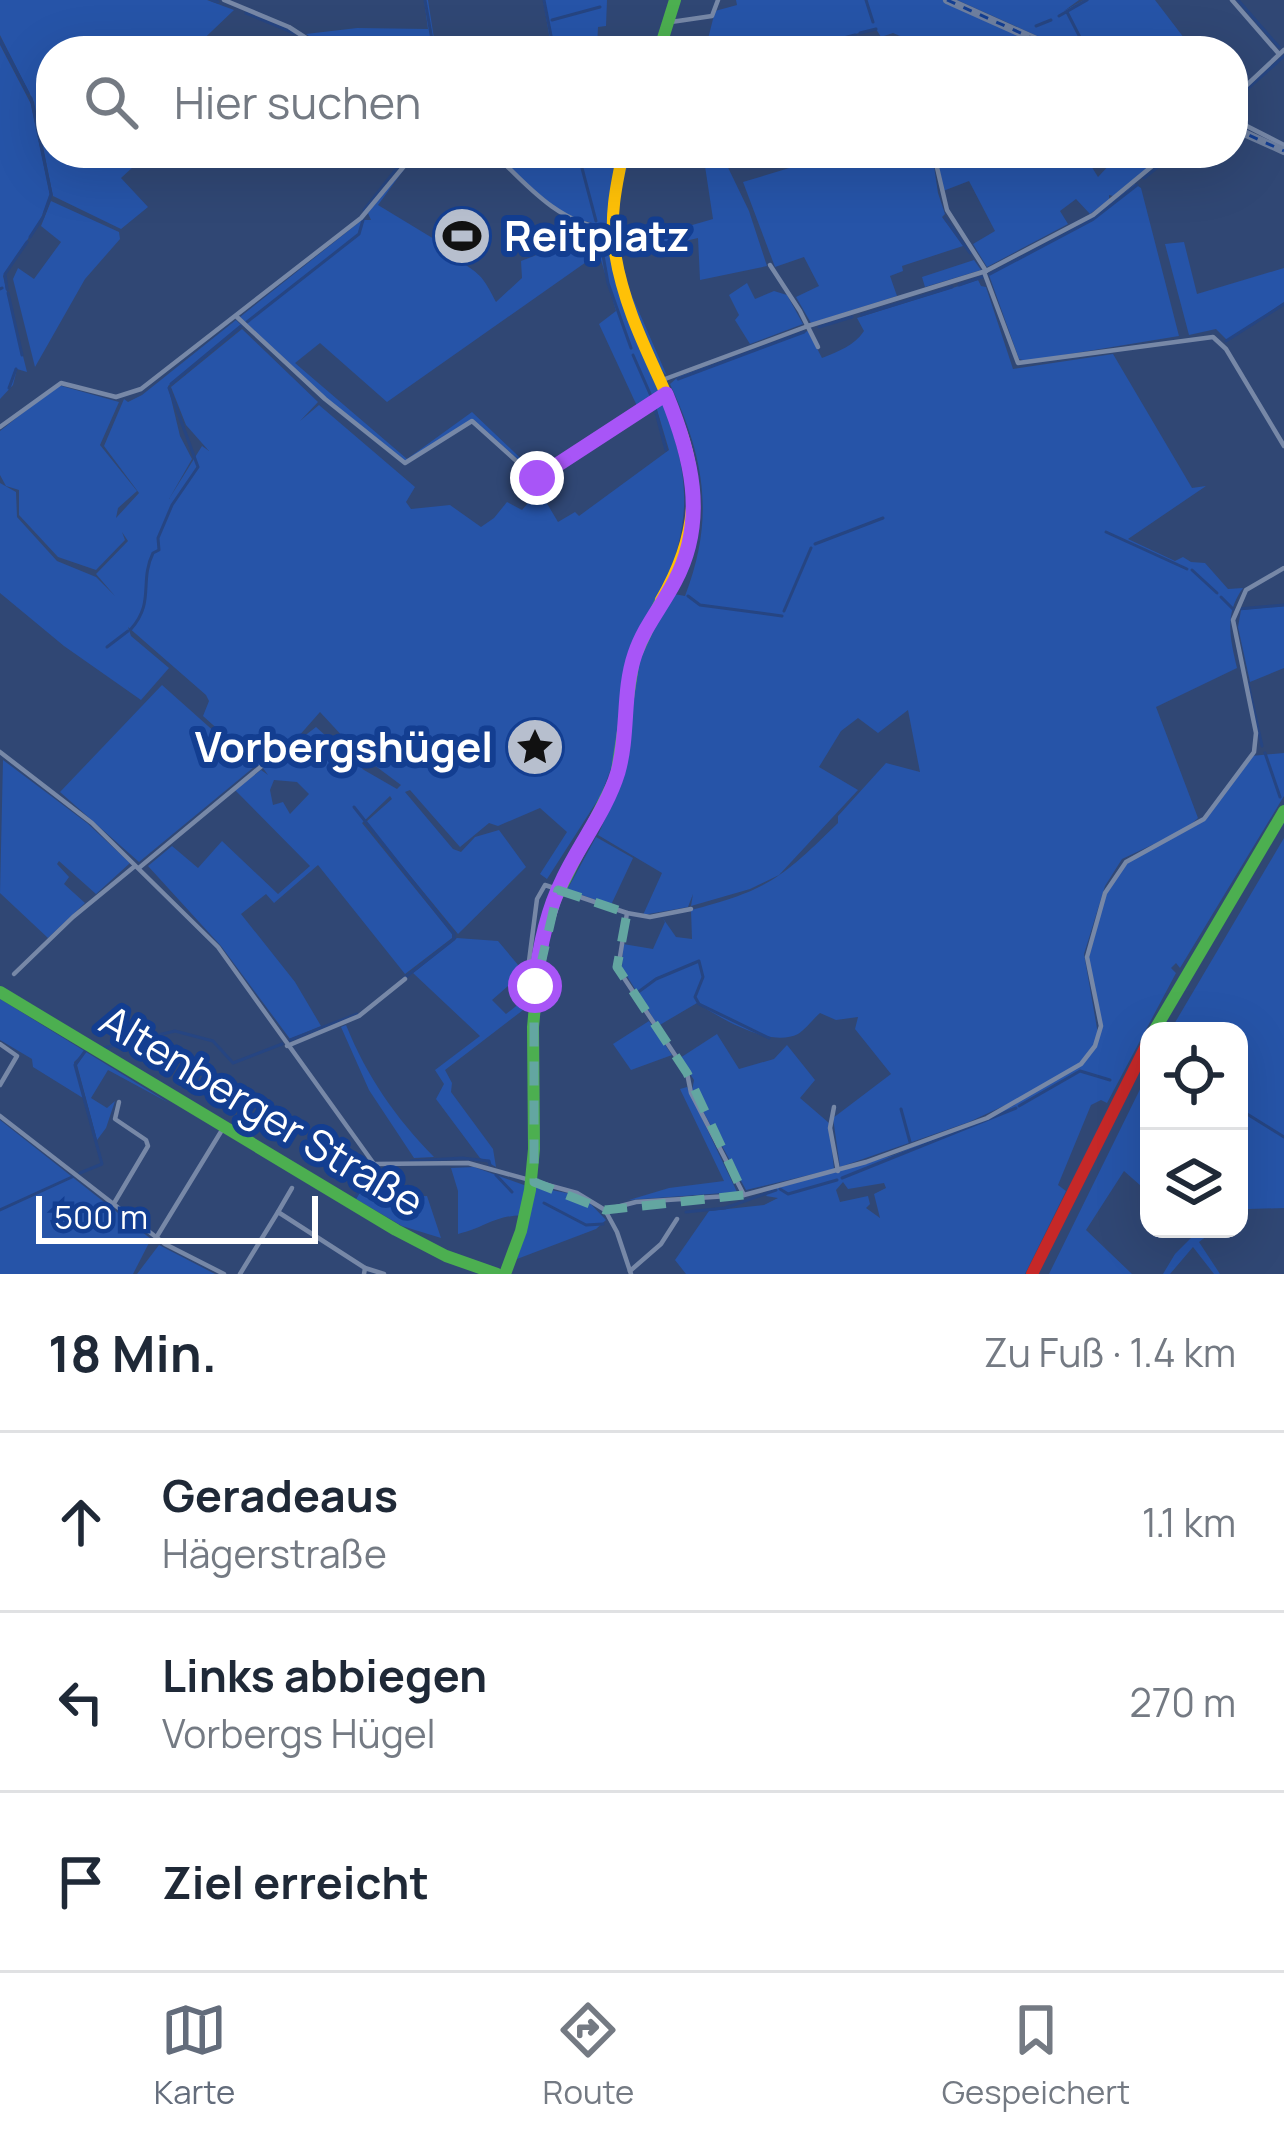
<!DOCTYPE html>
<html lang="de">
<meta charset="utf-8">
<style>
body{margin:0;font-family:Manrope,sans-serif;background:#f6f6f7;color:#1f2937}
.controls{position:absolute;right:36px;bottom:36px;display:grid;overflow:hidden;border-radius:24px;box-shadow:0 12px 48px #0002}
.controls button{width:108px;height:108px;display:grid;place-items:center;padding:0;border:0;border-bottom:3px solid #e0e1e3;background:#fff;color:#1f2937;font:60px sans-serif}
.scale{position:absolute;left:36px;bottom:30px;width:282px;box-sizing:border-box;padding-left:12px;border:6px solid #fff;border-top:0;font-size:33px;line-height:42px;white-space:nowrap;color:#fff;-webkit-text-stroke:9px #133e91;paint-order:stroke}
.stop{position:absolute;width:36px;height:36px;margin:-27px;border:9px solid #a855f7;border-radius:50%;background:#fff}
.stop.end{background:#a855f7;border-color:#fff;box-shadow:0 3px 12px #0008}
.list{margin:0;padding:0;list-style:none}
h2{display:flex;justify-content:space-between;align-items:center;height:156px;margin:0;padding:0 48px;font-size:51px}
h2 small{font-size:39px;font-weight:400;color:#747a83}
.list li{display:grid;grid-template-columns:78px 1fr auto;gap:36px;align-items:center;box-sizing:border-box;height:180px;padding:0 48px;border-top:3px solid #e0e1e3}
.list b{display:block;font-size:45px;white-space:nowrap}
.list p{margin:0;font-size:39px;white-space:nowrap;color:#747a83}
.list em{font-size:39px;font-style:normal;color:#747a83}
.icon{flex:none;width:66px;height:66px;fill:none;stroke:currentColor;stroke-width:2;stroke-linecap:round;stroke-linejoin:round}
.map{position:relative;flex:none;width:1284px;height:1274px;overflow:hidden}
.search{position:absolute;background:#fff;box-shadow:0 12px 48px #0002;left:36px;right:36px;top:36px;height:132px;display:flex;align-items:center;gap:30px;box-sizing:border-box;padding:0 42px;border-radius:48px;color:#747a83;font-size:45px}
.sheet{height:696px;background:#fff}
nav{display:flex;justify-content:space-around;align-items:center;box-sizing:border-box;height:168px;border-top:3px solid #e0e1e3;background:#fff;font-size:33px;color:#747a83}
nav a{display:grid;justify-items:center;gap:6px}
nav .on{color:#636c7b}
.map>svg:first-child{display:block}
.green{fill:#2654a8;fill-rule:evenodd}
.lines{fill:none;stroke-linecap:round;stroke-linejoin:round}
.stream{stroke:#264582;stroke-width:3}
.street{stroke:#7788a7;stroke-width:4.5}
.fast{stroke:#4caf50;stroke-width:12}
.slow{stroke:#ffc107;stroke-width:12}
.jam{stroke:#c62828;stroke-width:12}
.rail-casing{stroke:#6e7f9f;stroke-width:8}
.rail{stroke:#133e91;stroke-width:3;stroke-dasharray:9;stroke-linecap:butt}
.route{stroke:#a855f7;stroke-width:15}
.marked{fill:none;stroke:#63a6a1;stroke-width:9;stroke-dasharray:24 15;stroke-linejoin:round}
.labels{text-anchor:middle;stroke-width:12;stroke-linejoin:round;paint-order:stroke}
.poi-label{font-size:42px;font-weight:bold;fill:#fff;stroke:#133e91;text-anchor:start}
.street-label{font-size:42px;fill:#fff;stroke:#133e91}
</style>
<div class="map">
<svg width="1284" height="1274" viewBox="0 0 1284 1274">
<rect width="100%" height="100%" fill="#304774"/>
<g class="green">
<path d="M 0,0 L 207,0 L 234,10 L 191,51 L 51,51 L 51,153 L 146,155 L 121,178 L 148,207 L 121,229 L 53,196 L 34,102 L 0,35 Z"/>
<path d="M 424,0 L 428,0 L 436,51 L 332,51 L 306,34 L 357,28 L 428,29 Z"/>
<path d="M 543,0 L 607,0 L 606,26 L 598,27 L 597,47 L 605,51 L 552,51 Z"/>
<path d="M 736,0 L 943,0 L 1057,51 L 1016,37 L 979,51 L 915,51 L 905,38 L 893,33 L 881,37 L 876,29 L 830,40 L 831,51 L 705,51 L 715,11 L 737,5 Z"/>
<path d="M 957,0 L 1079,0 L 1064,11 L 1084,0 L 1155,0 L 1194,51 L 1088,51 L 1088,47 L 1086,51 L 1071,51 Z"/>
<path d="M 0,45 L 31,104 L 50,195 L 40,221 L 3,276 L 27,372 L 17,369 L 13,385 L 0,399 Z"/>
<path d="M 416,153 L 378,205 L 439,242 L 438,252 L 460,254 L 461,262 C 484,276 485,282 496,302 L 522,278 L 521,261 L 599,231 L 607,232 L 619,293 L 641,345 L 638,348 L 643,350 L 662,391 L 543,475 L 534,474 L 473,419 L 405,462 L 326,398 L 240,317 L 362,220 L 371,220 L 368,213 ZM 599,253 L 616,311 L 599,324 L 637,406 L 538,475 L 472,412 L 407,459 L 295,363 L 320,343 L 387,402 Z"/>
<path d="M 496,153 L 620,153 L 607,224 C 562,225 526,184 496,153 Z"/>
<path d="M 628,153 L 631,153 L 618,200 L 620,246 L 713,219 L 703,153 L 721,153 L 749,211 L 767,266 L 700,280 L 698,238 L 621,256 L 629,289 L 667,376 C 657,367 651,350 645,336 C 618,277 606,216 628,153 Z"/>
<path d="M 839,153 L 932,153 L 938,193 L 945,214 L 942,217 L 963,246 L 902,266 L 903,271 L 890,276 L 897,296 L 811,323 L 796,297 L 819,286 L 804,257 L 775,267 L 743,182 Z"/>
<path d="M 936,153 L 1083,153 L 1098,177 L 1113,161 L 1110,153 L 1166,153 L 1113,196 L 1109,195 L 1109,200 L 1090,214 L 1076,199 L 1060,211 L 1068,224 L 987,267 L 973,244 L 995,231 L 969,181 L 943,191 Z"/>
<path d="M 1135,184 L 1141,188 L 1179,336 L 1027,361 L 1019,359 L 989,275 L 1093,218 Z"/>
<path d="M 51,201 L 119,232 L 120,239 L 85,279 L 35,367 L 13,279 L 18,268 L 34,279 L 61,242 L 41,226 Z"/>
<path d="M 1184,242 L 1197,294 L 1284,268 L 1284,302 L 1228,341 L 1216,329 L 1189,335 L 1165,244 Z"/>
<path d="M 974,260 L 981,270 L 925,287 L 922,277 Z"/>
<path d="M 978,280 L 981,286 L 986,287 L 1013,369 L 1113,354 L 1192,488 L 1206,486 L 1128,539 L 1175,561 L 1183,557 L 1191,562 L 1205,563 L 1228,589 L 1243,588 C 1224,614 1230,638 1237,668 L 1156,707 L 1198,818 L 1186,829 L 1122,859 L 1105,886 L 1084,954 L 1098,1034 L 1101,1020 L 1087,965 L 1108,886 L 1122,865 L 1199,824 L 1251,756 L 1284,753 L 1284,796 L 1180,968 L 1176,963 L 1171,968 L 1176,973 L 1107,1103 L 1101,1100 L 1091,1105 L 1058,1185 L 1066,1191 L 1025,1274 L 686,1274 L 675,1260 L 709,1211 L 764,1205 L 778,1198 L 766,1196 L 770,1190 L 894,1155 L 1015,1105 L 1012,1102 L 969,1122 L 840,1167 L 833,1118 L 891,1074 L 855,1029 L 858,1017 L 836,1020 L 820,1013 C 814,1018 805,1030 798,1034 C 770,1048 722,1019 697,1003 L 658,1026 L 622,968 L 623,944 L 653,949 L 665,922 L 662,917 L 676,937 L 692,939 L 691,910 C 768,890 782,878 838,823 L 838,816 L 886,763 L 920,772 L 908,710 L 878,733 L 858,718 L 841,731 L 819,767 L 858,790 L 779,875 L 750,889 L 691,906 L 693,894 L 688,907 L 643,915 L 662,873 L 598,835 L 624,776 L 612,766 L 601,795 L 547,879 L 540,874 L 567,832 L 540,808 L 498,826 L 489,823 L 460,847 L 410,790 L 405,792 L 453,849 L 461,852 L 475,837 L 499,830 L 526,867 L 458,934 L 366,822 L 392,799 L 390,796 L 362,823 L 452,934 L 452,938 L 405,974 L 318,865 L 274,903 L 266,894 L 241,914 L 295,982 L 321,1026 L 290,1039 L 221,946 L 148,866 L 172,846 L 198,868 L 222,841 L 278,894 L 310,866 L 235,790 L 261,770 L 268,775 L 263,768 L 316,727 L 364,770 L 397,789 L 401,785 L 358,753 L 320,712 L 298,737 L 260,767 L 203,716 L 209,701 L 206,695 L 128,627 L 131,636 L 169,668 L 141,700 L 64,646 L 0,593 L 0,483 L 16,492 L 17,517 L 57,561 L 96,577 L 115,596 L 96,574 L 128,541 L 122,532 L 125,540 L 96,570 L 58,557 L 19,515 L 19,490 L 6,486 L 0,475 L 0,431 L 58,385 L 119,402 L 100,445 L 137,491 L 118,508 L 116,518 L 139,493 L 104,446 L 124,399 L 128,402 L 142,395 L 236,320 L 241,325 L 168,386 L 180,436 L 192,459 L 169,499 L 202,446 L 209,451 L 186,425 L 171,387 L 242,329 L 318,402 L 300,421 L 319,405 L 415,487 L 406,502 L 411,509 L 450,505 L 481,527 L 494,518 L 507,502 L 522,510 L 539,490 L 558,522 L 575,512 L 579,516 L 669,450 L 655,403 L 661,398 C 689,475 694,512 663,592 L 685,596 C 715,518 705,459 670,384 L 678,377 L 808,331 L 822,358 C 839,351 854,346 864,331 L 857,318 ZM 274,780 L 297,782 L 309,794 L 290,814 L 283,802 L 273,805 L 270,790 ZM 843,1182 L 848,1189 L 884,1183 L 886,1188 L 874,1194 L 880,1218 L 866,1208 L 870,1204 L 868,1196 L 840,1202 L 836,1190 Z"/>
<path d="M 747,283 L 755,299 L 774,291 L 787,295 L 803,324 L 750,344 L 735,320 L 739,315 L 729,295 Z"/>
<path d="M 1284,606 L 1284,668 L 1250,682 L 1238,627 L 1241,610 Z"/>
<path d="M 162,685 L 254,767 L 139,862 L 60,792 Z"/>
<path d="M 3,760 L 87,823 L 130,863 L 96,894 L 59,861 L 57,864 L 69,877 L 64,884 L 85,903 L 48,938 L 0,893 Z"/>
<path d="M 596,837 L 633,858 L 611,905 L 567,890 Z"/>
<path d="M 1284,838 L 1284,1208 L 1248,1209 L 1239,1214 L 1239,1031 L 1170,1031 Z"/>
<path d="M 457,938 L 498,941 L 524,972 L 492,1000 L 506,1014 L 520,1003 L 527,1007 L 445,1070 L 452,1083 L 451,1092 L 493,1149 L 496,1167 L 480,1158 L 436,1099 L 444,1084 L 435,1070 L 480,1036 L 413,973 Z"/>
<path d="M 0,999 L 169,1103 L 108,1070 L 91,1098 L 107,1108 L 115,1101 L 106,1128 L 97,1140 L 77,1065 L 86,1051 L 74,1062 L 83,1098 L 33,1067 L 32,1059 L 0,1040 Z"/>
<path d="M 649,1021 L 672,1055 L 631,1070 L 613,1044 Z"/>
<path d="M 346,1025 C 367,1077 395,1117 434,1157 L 414,1158 L 369,1090 L 341,1027 Z"/>
<path d="M 717,1034 L 739,1069 L 774,1059 L 787,1045 L 815,1080 L 800,1098 L 829,1123 L 834,1169 L 746,1190 L 692,1091 L 694,1080 L 680,1058 Z"/>
<path d="M 1149,1071 L 1149,1193 L 1124,1171 L 1086,1230 L 1132,1274 L 1049,1274 Z"/>
<path d="M 687,1087 L 737,1192 L 629,1200 L 669,1188 L 724,1181 L 680,1089 Z"/>
<path d="M 0,1120 L 151,1239 L 133,1274 L 0,1274 Z"/>
<path d="M 474,1167 L 524,1185 L 583,1196 L 606,1220 L 596,1229 L 517,1259 L 530,1216 C 496,1213 488,1227 458,1234 L 458,1191 L 451,1168 Z"/>
<path d="M 394,1169 L 401,1169 L 405,1197 L 427,1196 L 441,1238 L 402,1226 L 356,1199 L 371,1174 Z"/>
<path d="M 1190,1229 L 1216,1229 L 1199,1242 L 1220,1274 L 1214,1274 L 1193,1247 L 1170,1274 L 1163,1274 L 1175,1254 L 1195,1234 Z"/>
<path d="M 159,1245 L 215,1274 L 137,1274 Z"/>
</g>
<g class="lines">
<g class="stream">
<path d="M 212,0 L 218,2"/>
<path d="M 425,0 L 434,51"/>
<path d="M 544,0 L 554,51"/>
<path d="M 866,0 L 873,22"/>
<path d="M 1238,0 L 1279,47"/>
<path d="M 1067,12 L 1087,51"/>
<path d="M 246,13 L 294,33"/>
<path d="M 1059,16 L 1087,0"/>
<path d="M 552,20 L 600,7"/>
<path d="M 1036,26 L 1051,20"/>
<path d="M 860,33 L 876,29"/>
<path d="M 0,40 L 28,93"/>
<path d="M 832,51 L 832,41 L 855,35"/>
<path d="M 31,98 L 51,194 L 44,214"/>
<path d="M 1233,102 L 1284,56"/>
<path d="M 578,153 L 596,221"/>
<path d="M 1144,178 L 1175,153"/>
<path d="M 364,210 L 409,153"/>
<path d="M 945,218 L 970,253"/>
<path d="M 599,233 L 608,283 L 631,348"/>
<path d="M 30,237 L 43,217"/>
<path d="M 990,274 L 1092,220 L 1137,185"/>
<path d="M 959,285 L 982,277"/>
<path d="M 0,289 L 2,288"/>
<path d="M 7,289 L 5,274 L 27,242"/>
<path d="M 8,293 L 22,355"/>
<path d="M 861,315 L 952,287"/>
<path d="M 247,322 L 359,234 L 363,220"/>
<path d="M 819,327 L 852,317"/>
<path d="M 1226,341 L 1284,304"/>
<path d="M 633,355 L 651,396"/>
<path d="M 678,379 L 804,332"/>
<path d="M 171,384 L 241,326"/>
<path d="M 9,388 L 16,369"/>
<path d="M 654,405 L 666,450"/>
<path d="M 1106,532 L 1187,569"/>
<path d="M 815,544 L 883,518"/>
<path d="M 1192,570 L 1217,593"/>
<path d="M 688,596 L 700,605 L 782,616"/>
<path d="M 1221,597 L 1233,609"/>
<path d="M 1238,609 L 1284,605"/>
<path d="M 784,611 L 811,548"/>
<path d="M 131,629 C 155,602 139,582 153,553 L 159,550 L 158,538 L 172,505 L 198,467 L 169,388"/>
<path d="M 107,647 L 128,631"/>
<path d="M 1248,683 L 1262,746"/>
<path d="M 1265,753 L 1280,797"/>
<path d="M 354,807 L 454,934 L 454,939 L 403,979"/>
<path d="M 637,993 L 656,979 L 699,961 L 703,977 L 695,997 L 699,1004 L 769,1038"/>
<path d="M 290,1040 L 357,1014"/>
<path d="M 104,1048 L 175,1031 L 213,1041 L 233,1063 L 282,1044"/>
<path d="M 1146,1087 L 1149,1088"/>
<path d="M 1019,1106 L 1080,1071 L 1110,1080"/>
<path d="M 901,1109 L 910,1142"/>
<path d="M 1239,1109 L 1284,1137"/>
<path d="M 411,1161 L 462,1158 L 489,1161 L 490,1165"/>
<path d="M 80,1173 L 102,1164 L 75,1065 L 86,1050"/>
<path d="M 496,1175 L 512,1192"/>
<path d="M 842,1178 L 1016,1108"/>
<path d="M 780,1189 L 788,1194 L 837,1180"/>
<path d="M 355,1198 L 370,1172 L 391,1169"/>
<path d="M 544,1203 L 586,1225 L 603,1224"/>
<path d="M 0,1210 L 72,1177"/>
<path d="M 686,1212 L 725,1208 L 776,1190"/>
</g>
<g class="street">
<path d="M 224,0 L 289,27 L 326,51"/>
<path d="M 1232,0 L 1279,54"/>
<path d="M 671,22 L 712,16 L 718,0"/>
<path d="M 1233,98 L 1284,50"/>
<path d="M 1233,119 L 1284,145"/>
<path d="M 494,153 C 525,184 563,228 610,228"/>
<path d="M 935,159 L 947,210 L 986,271"/>
<path d="M 770,265 L 800,311 L 818,347"/>
<path d="M 984,272 L 1018,363 L 1213,337 L 1226,349 L 1284,446"/>
<path d="M 237,317 L 325,399 L 405,463 L 472,421 L 533,476 L 540,478 L 666,394"/>
<path d="M 665,379 L 808,326 L 986,271 L 1093,215 L 1168,153"/>
<path d="M 0,427 L 61,383 L 116,397 L 141,389 L 361,218 L 415,153"/>
<path d="M 0,752 L 92,823 L 218,947 L 374,1164 L 468,1163 L 577,1193 L 605,1210 L 617,1232 L 631,1274"/>
<path d="M 140,867 L 269,760"/>
<path d="M 627,913 L 650,917 L 691,909"/>
<path d="M 528,969 L 537,899 L 545,885 L 627,913 L 618,969 L 687,1073 L 691,1093 L 744,1195"/>
<path d="M 14,974 L 73,917 L 135,866"/>
<path d="M 0,1044 L 17,1056 L 0,1085"/>
<path d="M 287,1046 L 359,1016 L 405,979"/>
<path d="M 834,1107 L 830,1128 L 838,1171"/>
<path d="M 0,1116 L 165,1244 L 224,1274"/>
<path d="M 292,1188 L 278,1212 L 365,1268"/>
<path d="M 113,1205 L 148,1146 L 146,1140 L 115,1119 L 119,1102"/>
<path d="M 605,1210 L 636,1202 L 744,1195 L 866,1162 L 987,1118 L 1081,1064 L 1095,1046 L 1101,1026 L 1087,957 L 1105,893 L 1126,862 L 1204,819 L 1254,752 L 1256,733 L 1233,620 L 1246,590 L 1284,568"/>
<path d="M 156,1238 L 222,1130"/>
<path d="M 630,1271 L 661,1244 L 677,1219"/>
<path d="M 240,1274 L 278,1212"/>
<path d="M 364,1274 L 365,1268 L 384,1274"/>
</g>
<g class="fast">
<path d="M 659,51 L 675,0"/>
<path d="M 0,992 L 396,1230 L 446,1256 L 497,1274"/>
<path d="M 1154,1031 L 1284,811"/>
<path d="M 505,1274 L 521,1231 L 530,1190 L 534,1149 L 533,1027 L 541,942 L 556,898 L 616,777 L 634,659 L 661,600"/>
</g>
<path class="slow" d="M 623,153 C 616,186 609,219 615,253 C 637,387 745,455 661,600"/>
<path class="jam" d="M 1032,1274 L 1149,1040"/>
<g class="rail-casing">
<g id="rail">
<path d="M 947,0 L 1061,51"/>
<path d="M 1233,128 L 1284,151"/>
</g>
</g>
<use href="#rail" class="rail"/>
</g>
<g class="lines">
<path class="route" d="M 535,986 C 539,949 546,913 563,879 C 580,843 606,811 618,772 C 629,733 622,692 635,654 C 644,627 662,606 675,581 C 708,519 691,455 666,394 L 537,478"/>
</g>
<path class="marked" d="M 558,890 L 627,913 L 617,967 L 687,1073 L 744,1195 L 605,1210 L 534,1182 L 534,994 Z"/>
<defs>
<g id="stadium-disc" transform="scale(3)"><circle r="9.5" fill="#b7bfce" stroke="#133e91"/><path d="M0-5a6.5 5 0 1 0 0 10a6.5 5 0 1 0 0-10ZM-3.5-1.8h7v3.6h-7Z" fill="#111"/></g>
<g id="sight-disc" transform="scale(3)"><circle r="9.5" fill="#b7bfce" stroke="#133e91"/><path d="M0-6L1.8-2.2L6-1.7L2.9 1.2L3.7 5.4L0 3.3L-3.7 5.4L-2.9 1.2L-6-1.7L-1.8-2.2Z" fill="#111"/></g>
</defs>
<g fill-rule="evenodd">
<use href="#stadium-disc" x="462" y="236"/>
<use href="#sight-disc" x="535" y="747"/>
</g>
<g class="labels">
<g class="poi-label">
<text x="504" y="251">Reitplatz</text>
<text x="493" y="762" text-anchor="end">Vorbergshügel</text>
</g>
<g class="street-label">
<text transform="translate(262 1111) rotate(31)" y="15">Altenberger Straße</text>
</g>
</g>
</svg>
<div class="controls">
<button><svg class="icon" aria-label="locate" viewBox="0 0 24 24"><circle cx="12" cy="12" r="6"/><path d="M12 2v4M12 18v4M2 12h4M18 12h4"/></svg></button>
<button><svg class="icon" aria-label="layers" viewBox="0 0 24 24"><path d="M12 4l9 5-9 5-9-5zM3 14l9 5 9-5"/></svg></button>
</div>
<div class="scale">500 m</div>
<div class="stop" style="left:535px;top:986px"></div>
<div class="stop end" style="left:537px;top:478px"></div>
<div class="search"><svg class="icon" aria-label="search" viewBox="0 0 24 24"><circle cx="10" cy="10" r="6"/><path d="M15 15l6 6"/></svg>Hier suchen</div>
</div>
<section class="sheet">
<h2>18 Min.<small>Zu Fuß · 1.4 km</small></h2>
<ul class="list">
<li><svg class="icon" aria-label="ahead" viewBox="0 0 24 24"><path d="M12 20V5M6 11l6-6 6 6"/></svg><div><b>Geradeaus</b><p>Hägerstraße</p></div><em>1.1 km</em></li>
<li><svg class="icon" aria-label="left" viewBox="0 0 24 24"><path d="M17 20v-9H6M10 6l-5 5 5 5"/></svg><div><b>Links abbiegen</b><p>Vorbergs Hügel</p></div><em>270 m</em></li>
<li><svg class="icon" aria-label="arrive" viewBox="0 0 24 24"><path d="M6 21V4h12l-3 4 3 4H6"/></svg><div><b>Ziel erreicht</b></div></li>
</ul>
</section>
<nav>
<a class="on"><svg class="icon" aria-label="map" viewBox="0 0 24 24"><path d="M3 6l6-2 6 2 6-2v14l-6 2-6-2-6 2zM9 4v14M15 6v14"/></svg>Karte</a>
<a><svg class="icon" aria-label="directions" viewBox="0 0 24 24"><path d="M12 3l9 9-9 9-9-9zM9 14v-3h6M13 9l2 2-2 2"/></svg>Route</a>
<a><svg class="icon" aria-label="saved" viewBox="0 0 24 24"><path d="M7 4h10v16l-5-4-5 4z"/></svg>Gespeichert</a>
</nav>
